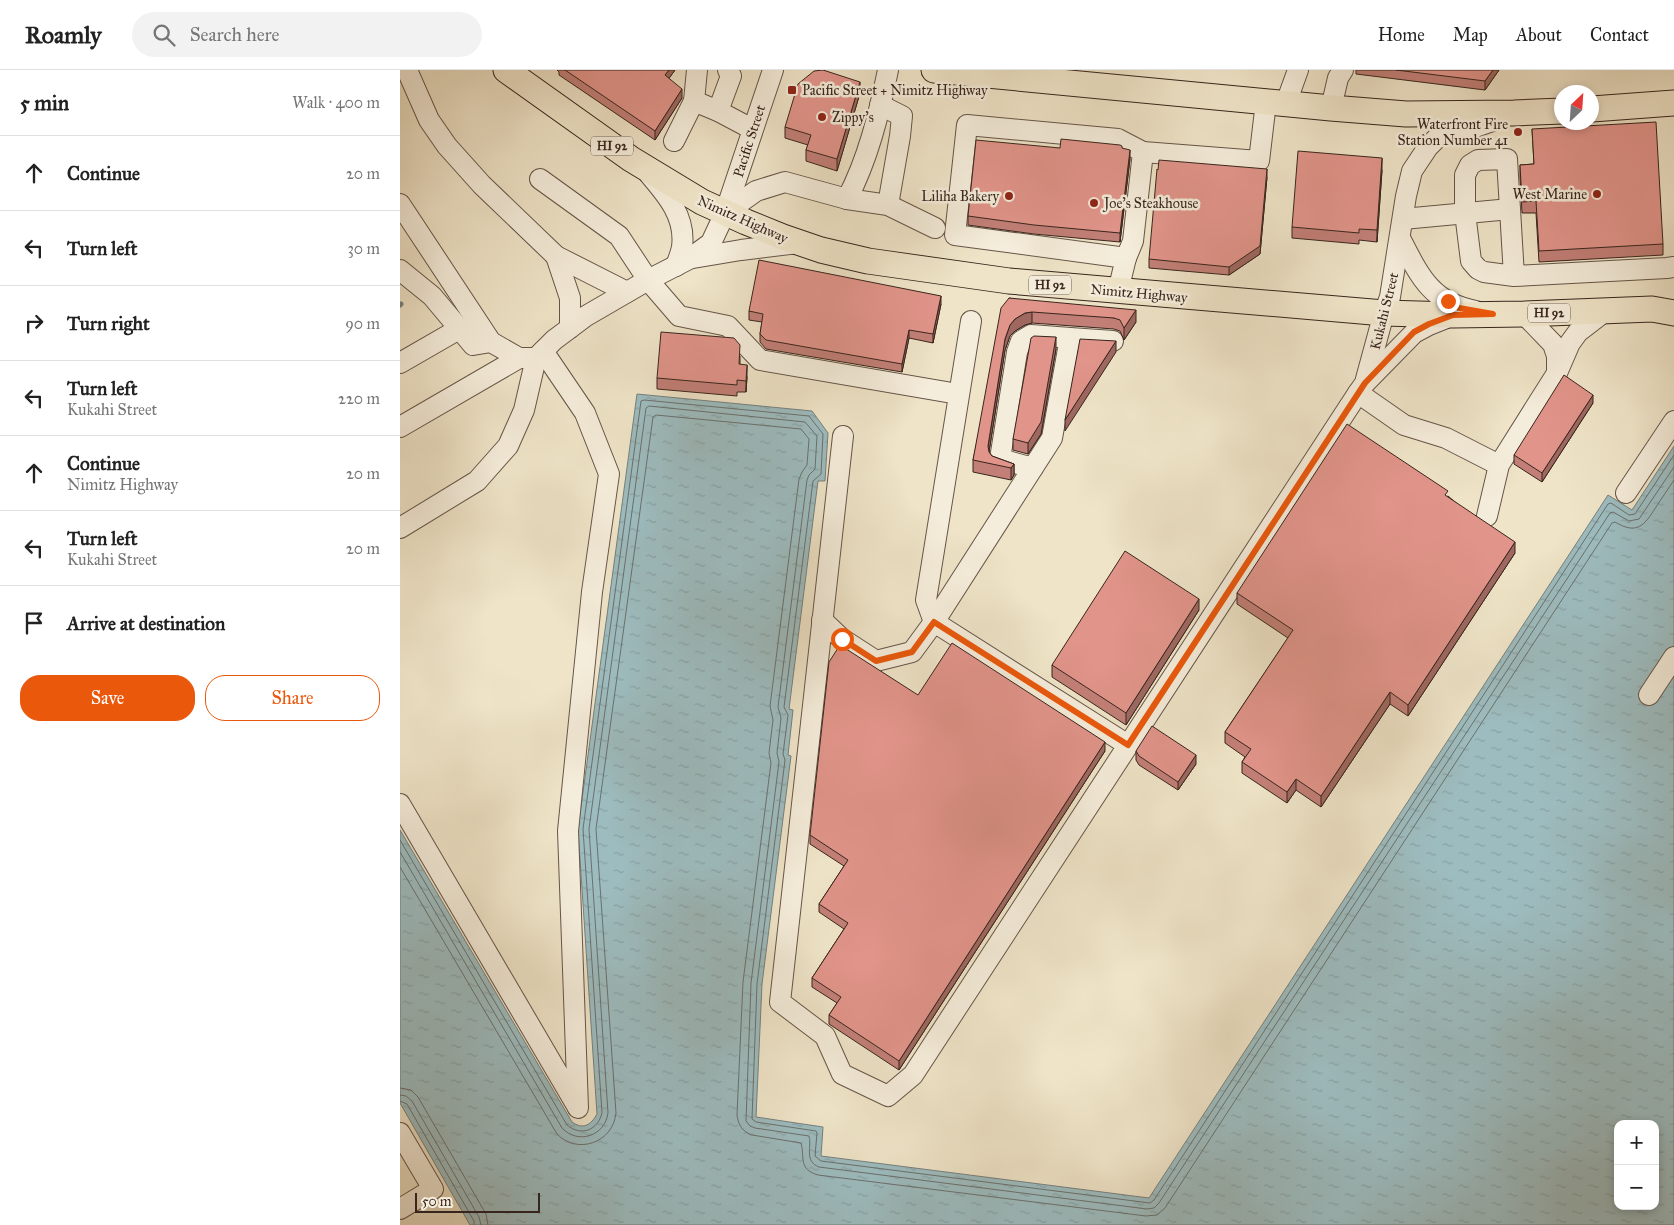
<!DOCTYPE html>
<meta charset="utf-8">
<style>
body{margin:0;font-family:"IM FELL Great Primer",serif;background:#f2f2f2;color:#222}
.controls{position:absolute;right:15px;bottom:15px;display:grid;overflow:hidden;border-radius:10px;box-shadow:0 2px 8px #0003}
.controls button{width:45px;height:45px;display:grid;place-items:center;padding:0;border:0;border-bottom:1px solid #e0e0e0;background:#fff;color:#222;font:25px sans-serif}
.compass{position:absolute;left:1154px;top:15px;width:45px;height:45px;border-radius:50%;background:#fff;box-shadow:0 2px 8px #0003;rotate:25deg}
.scale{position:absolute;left:15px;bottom:12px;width:125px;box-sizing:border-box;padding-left:5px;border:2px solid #38251d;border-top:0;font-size:14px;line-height:18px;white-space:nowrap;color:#38251d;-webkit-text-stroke:4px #f5eddb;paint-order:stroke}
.stop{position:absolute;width:15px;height:15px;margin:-11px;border:4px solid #ea580c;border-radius:50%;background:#fff}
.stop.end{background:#ea580c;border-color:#fff;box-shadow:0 1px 5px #0008}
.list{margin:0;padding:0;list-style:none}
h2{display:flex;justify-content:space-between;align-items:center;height:65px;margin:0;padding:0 20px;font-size:21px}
h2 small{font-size:16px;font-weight:400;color:#767676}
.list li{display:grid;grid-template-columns:32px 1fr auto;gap:15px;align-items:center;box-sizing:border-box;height:75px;padding:0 20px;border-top:1px solid #e0e0e0}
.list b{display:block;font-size:19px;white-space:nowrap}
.list p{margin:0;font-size:16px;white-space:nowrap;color:#767676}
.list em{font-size:16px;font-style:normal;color:#767676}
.actions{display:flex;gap:10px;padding:15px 20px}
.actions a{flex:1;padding:11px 0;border:1px solid #ea580c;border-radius:20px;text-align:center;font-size:18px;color:#ea580c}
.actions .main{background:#ea580c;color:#fff}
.icon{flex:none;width:28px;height:28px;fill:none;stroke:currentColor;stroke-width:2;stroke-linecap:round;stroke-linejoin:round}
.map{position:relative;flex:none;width:1274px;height:1155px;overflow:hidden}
header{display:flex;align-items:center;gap:30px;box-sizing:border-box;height:70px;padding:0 25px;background:#fff;border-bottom:1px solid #e0e0e0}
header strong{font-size:24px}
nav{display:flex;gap:28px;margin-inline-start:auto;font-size:18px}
.search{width:350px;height:45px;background:#f2f2f2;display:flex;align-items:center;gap:12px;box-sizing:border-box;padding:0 18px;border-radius:28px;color:#767676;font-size:19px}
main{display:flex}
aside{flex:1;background:#fff}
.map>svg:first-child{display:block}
.water{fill:url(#water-ripples);stroke:#75807e;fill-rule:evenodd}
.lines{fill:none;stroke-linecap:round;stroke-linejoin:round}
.shore{stroke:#6a706e;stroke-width:1}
.stream{stroke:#75807e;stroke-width:5}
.minor-casing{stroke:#665548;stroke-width:22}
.major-casing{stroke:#38251d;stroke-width:27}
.minor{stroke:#f5eddb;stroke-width:20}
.major{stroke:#efe4c8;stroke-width:25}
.wall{fill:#c27f77;stroke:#38251d}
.shaded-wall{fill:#9e6861;stroke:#38251d}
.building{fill:#e1948a;stroke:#38251d}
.route{stroke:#ea580c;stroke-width:6}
.poi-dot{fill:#8f2418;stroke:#f5eddb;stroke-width:2}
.labels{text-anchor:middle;stroke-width:5;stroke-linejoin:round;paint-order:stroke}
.shield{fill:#f5eddb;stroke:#716156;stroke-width:1}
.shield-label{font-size:12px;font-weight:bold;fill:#38251d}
.poi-label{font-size:14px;fill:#38251d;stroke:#f5eddb;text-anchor:start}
.street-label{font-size:14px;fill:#38251d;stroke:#f5eddb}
</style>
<header>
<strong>Roamly</strong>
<div class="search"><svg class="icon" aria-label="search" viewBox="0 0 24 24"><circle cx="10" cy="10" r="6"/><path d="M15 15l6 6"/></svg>Search here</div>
<nav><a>Home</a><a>Map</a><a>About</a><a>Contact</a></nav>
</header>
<main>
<aside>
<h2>5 min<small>Walk · 400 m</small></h2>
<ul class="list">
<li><svg class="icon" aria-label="ahead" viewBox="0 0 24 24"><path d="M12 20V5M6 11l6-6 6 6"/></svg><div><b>Continue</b></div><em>20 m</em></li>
<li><svg class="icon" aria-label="left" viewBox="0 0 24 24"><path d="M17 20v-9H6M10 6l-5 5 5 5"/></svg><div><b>Turn left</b></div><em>30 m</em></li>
<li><svg class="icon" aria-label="right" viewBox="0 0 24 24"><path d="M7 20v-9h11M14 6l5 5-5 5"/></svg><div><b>Turn right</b></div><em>90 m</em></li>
<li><svg class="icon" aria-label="left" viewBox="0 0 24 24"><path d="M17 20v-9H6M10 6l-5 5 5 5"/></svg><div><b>Turn left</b><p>Kukahi Street</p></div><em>220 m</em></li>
<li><svg class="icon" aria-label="ahead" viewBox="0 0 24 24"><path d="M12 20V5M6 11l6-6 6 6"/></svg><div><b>Continue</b><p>Nimitz Highway</p></div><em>20 m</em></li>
<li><svg class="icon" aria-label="left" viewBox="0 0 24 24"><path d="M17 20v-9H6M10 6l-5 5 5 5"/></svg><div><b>Turn left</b><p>Kukahi Street</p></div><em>20 m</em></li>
<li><svg class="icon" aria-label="arrive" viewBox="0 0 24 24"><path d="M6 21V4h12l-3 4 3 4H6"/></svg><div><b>Arrive at destination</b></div></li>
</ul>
<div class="actions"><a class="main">Save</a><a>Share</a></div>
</aside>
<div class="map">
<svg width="1274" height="1155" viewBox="0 0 1274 1155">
<defs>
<pattern id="water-ripples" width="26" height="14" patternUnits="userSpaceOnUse" patternTransform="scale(1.25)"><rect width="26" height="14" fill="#9dbcbf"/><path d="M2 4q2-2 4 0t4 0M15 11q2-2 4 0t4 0" fill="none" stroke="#88a1a4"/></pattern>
</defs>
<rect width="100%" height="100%" fill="#efe4c8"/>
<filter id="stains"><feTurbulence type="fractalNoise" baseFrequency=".004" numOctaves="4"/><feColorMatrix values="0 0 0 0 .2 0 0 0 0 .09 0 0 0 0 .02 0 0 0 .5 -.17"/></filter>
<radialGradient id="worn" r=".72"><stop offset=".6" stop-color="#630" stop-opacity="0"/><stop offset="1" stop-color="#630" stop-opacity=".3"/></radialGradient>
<path class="water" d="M 237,324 L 412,341 L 428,363 L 425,411 L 418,411 L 389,639 L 393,640 L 388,685 L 391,686 L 362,914 L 356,1047 L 423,1057 L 421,1086 L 749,1128 L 1208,425 L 1232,440 L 1274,376 L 1274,1155 L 70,1155 L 0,1033 L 0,760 L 172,1052 C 183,1060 191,1055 197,1044 L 178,759 ZM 1218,1054 L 1255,1054 L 1255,1136 L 1218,1136 Z"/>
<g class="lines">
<g class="shore">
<path d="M 0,770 L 167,1055 C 181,1067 198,1060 202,1043 L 183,759 L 241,331 L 244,330 L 409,346 L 423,364 L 421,404 L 413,411 L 384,637 L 388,645 L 383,684 L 385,690 L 357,914 L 352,1049 L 356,1052 L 416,1061 L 417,1063 L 415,1086 L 421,1091 L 750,1133 L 754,1130 L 1208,434 L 1211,433 L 1229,445 L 1235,444 L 1274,385"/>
<path d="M 0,782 L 162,1058 C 178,1075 205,1066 208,1043 L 189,759 L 246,338 L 249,336 L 405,352 L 417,366 L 415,399 L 409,405 L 407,410 L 378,637 L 381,648 L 377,683 L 379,692 L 351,913 L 346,1051 L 350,1056 L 355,1058 L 409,1066 C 412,1078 404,1091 419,1097 L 747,1139 L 754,1138 L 759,1133 L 1210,443 L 1213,442 L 1229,451 L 1239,449 L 1274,397"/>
<path d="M 0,797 L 157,1064 C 177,1085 213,1073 216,1043 L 196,759 L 253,347 L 256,345 L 401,359 L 409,369 L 407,395 L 402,402 L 399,409 L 370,636 L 373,650 L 369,683 L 371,693 L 343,912 L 337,1045 C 338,1055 343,1062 352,1065 L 401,1073 C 405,1088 398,1099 418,1105 L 746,1146 L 757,1145 L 765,1138 L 1212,453 L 1215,452 C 1237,465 1244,456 1256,437 C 1262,428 1268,419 1274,410"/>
<path d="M 0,1018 L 11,1020 L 18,1027 L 86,1144 L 88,1155"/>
<path d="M 0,1025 L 6,1026 L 12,1031 L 79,1147 L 81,1155"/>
<path d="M 0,1031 L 7,1034 L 74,1151 L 74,1155"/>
</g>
<path class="stream" d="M 0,235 L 1,234"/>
<g class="minor-casing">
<g id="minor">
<path d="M 7,0 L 29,50 L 47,76 L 82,115 L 156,186 L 227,222"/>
<path d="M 294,31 L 297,0"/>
<path d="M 886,33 L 898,0"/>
<path d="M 480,35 L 502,46 L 500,66 L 488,135"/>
<path d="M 931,38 L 938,8 L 943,0"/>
<path d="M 318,41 L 331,6 L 328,0"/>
<path d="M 567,55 L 718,69 L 743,82 L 733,171 L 726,188 L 555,165 Z"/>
<path d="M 274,71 L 294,31 L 318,41 L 352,59"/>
<path d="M 743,82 L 859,91 L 866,32"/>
<path d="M 249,104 C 267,125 286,147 282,177 C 281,183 278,190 276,196"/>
<path d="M 140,109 L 219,166 L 248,210 L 279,246 L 328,256 L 360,290 L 558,324"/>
<path d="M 447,129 C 468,89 479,44 488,0"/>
<path d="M 0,134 L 91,272 L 119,288 L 136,288 L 154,270 L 186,246 L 248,210 L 289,189 L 311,173 L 325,143 L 373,0"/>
<path d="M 325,143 L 356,121 L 385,112 L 447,129 L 488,135 L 535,158"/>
<path d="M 1003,149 L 1110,139"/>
<path d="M 1000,168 C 1019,205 1031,233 1076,241"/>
<path d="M 156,186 L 170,228 L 170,258"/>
<path d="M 293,188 L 341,180 L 398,173"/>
<path d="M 0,200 L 32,226 L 73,275 L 91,272"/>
<path d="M 1114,206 L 1107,89 L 1078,90 L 1070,95 L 1065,105 L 1065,143 L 1071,191 L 1078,199 L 1084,202 L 1114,206 L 1267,198 L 1274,197"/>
<path d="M 718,221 L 726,188"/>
<path d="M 1124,244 L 1153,274 L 1157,286 L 1157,302"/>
<path d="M 571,251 L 526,530 L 534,552 L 728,675"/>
<path d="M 670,268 L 713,271"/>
<path d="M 143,281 L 185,343 L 209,404 L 192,522 L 168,761 L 178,1038"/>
<path d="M 0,293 L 59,259"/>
<path d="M 966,309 L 984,243 L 990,227 L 1006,126 L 1012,101 L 1028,77 L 1038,67 L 1051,61 L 1072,58 L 1104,47"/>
<path d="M 958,323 L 1004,355 L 1046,368 L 1099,395"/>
<path d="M 0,357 L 119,288"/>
<path d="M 443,366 L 380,932 L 425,966 L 442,1004 L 488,1026 L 513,1005 L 958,323 L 965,313 L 1014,263 L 1029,255 L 1049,247"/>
<path d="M 1226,423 L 1274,351"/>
<path d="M 1087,446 L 1099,395 L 1157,303 L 1170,273 L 1178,262 L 1204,242"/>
<path d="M 0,458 L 77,411 L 108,376 L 124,340 L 136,288"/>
<path d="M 422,550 L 442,569 L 476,591 L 512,582 L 534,552 L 652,368 L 670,268 L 631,265 L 621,271 L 617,282 L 600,389 L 633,398"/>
<path d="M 1249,625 L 1274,587"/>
<path d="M 0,734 L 177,1036"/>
<path d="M 0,1063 L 33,1119 L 0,1139"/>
</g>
</g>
<g class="major-casing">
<g id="major">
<path d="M 106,0 L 231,89 L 302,132 L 346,152 L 383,167 L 421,180 L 468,191 L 609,211 L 984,243 L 1053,245 L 1124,244 L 1252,239 L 1274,243"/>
<path d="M 534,0 L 931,38 L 1006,44 L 1114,43 L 1162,41"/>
<path d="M 1192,39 L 1274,33"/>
</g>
</g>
<use href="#minor" class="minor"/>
<use href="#major" class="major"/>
</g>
<g class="wall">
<path d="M 157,0 L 275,0 L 269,8 L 282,28 L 255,70 L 159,5 L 159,2 Z"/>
<path d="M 956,0 L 1099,0 L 1085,20 L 956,4 Z"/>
<path d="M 460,23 L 437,101 L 406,91 L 406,80 L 408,75 L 385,68 L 385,57 Z"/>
<path d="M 1132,59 L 1263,174 L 1263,185 L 1139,192 L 1136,143 L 1122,143 L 1120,107 L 1120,95 L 1134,94 Z"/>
<path d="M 660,78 L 722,78 L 730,89 L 720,172 L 634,164 L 568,155 L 568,146 Z"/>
<path d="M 982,100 L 977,172 L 959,170 L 959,174 L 892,168 L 892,157 Z"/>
<path d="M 867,107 L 860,184 L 829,205 L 749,198 L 749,189 Z"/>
<path d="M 609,228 L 736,252 L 724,270 L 720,261 L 714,259 L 632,253 L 625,255 L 615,261 L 610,266 L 605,280 L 589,382 L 592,386 L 614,394 L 614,405 L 611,410 L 573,402 L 573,390 Z"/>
<path d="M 541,234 L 533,273 L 509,268 L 502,302 L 366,279 L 360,272 L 360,264 L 362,252 L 349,250 L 349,241 Z"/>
<path d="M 656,279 L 641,364 L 628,384 L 613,380 L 613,369 Z"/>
<path d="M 340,286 L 340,295 L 347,307 L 346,322 L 337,322 L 337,326 L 257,319 L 257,308 Z"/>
<path d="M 1193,333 L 1142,412 L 1114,394 L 1114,385 Z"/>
<path d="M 1048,426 L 1115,483 L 1008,646 L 990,634 L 921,737 L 896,720 L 887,733 L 842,703 L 842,692 L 845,687 L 825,673 L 825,662 L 888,568 L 837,534 L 837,523 Z"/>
<path d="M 799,540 L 726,655 L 652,607 L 652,595 Z"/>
<path d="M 518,625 L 705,681 L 499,1000 L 429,954 L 429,945 L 437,933 L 412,917 L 412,908 L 444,859 L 419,842 L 419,834 L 444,796 L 410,774 L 410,765 Z"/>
<path d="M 736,681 L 796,694 L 778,720 L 739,695 L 736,690 Z"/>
</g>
<g class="shaded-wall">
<path d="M 269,0 L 275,0 L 265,14 L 265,5 Z"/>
<path d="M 1093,0 L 1099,0 L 1085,20 L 1085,11 Z"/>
<path d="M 460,12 L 460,23 L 437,101 L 437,89 Z"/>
<path d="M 282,19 L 282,28 L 255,70 L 255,61 Z"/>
<path d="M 730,80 L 730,89 L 720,172 L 720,163 Z"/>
<path d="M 982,88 L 982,100 L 977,172 L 977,160 Z"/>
<path d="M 867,99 L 867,107 L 860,184 L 829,205 L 829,197 Z"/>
<path d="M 541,226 L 541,234 L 533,273 L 533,264 Z"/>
<path d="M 736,240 L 736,252 L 724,270 L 724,258 Z"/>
<path d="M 632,242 L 632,253 L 625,255 L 615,261 L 610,266 L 605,280 L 588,388 L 588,376 L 605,269 L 610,255 L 615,249 L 625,243 Z"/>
<path d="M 509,260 L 509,268 L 502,302 L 502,294 Z"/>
<path d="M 656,267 L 656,279 L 641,364 L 628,384 L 628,373 Z"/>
<path d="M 716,271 L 716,282 L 665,361 L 665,350 Z"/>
<path d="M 347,295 L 347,307 L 346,322 L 346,311 Z"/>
<path d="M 1193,325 L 1193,333 L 1142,412 L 1142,403 Z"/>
<path d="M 614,394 L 614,405 L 611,410 L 611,398 Z"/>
<path d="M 1115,472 L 1115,483 L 1008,646 L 1008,635 Z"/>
<path d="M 799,529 L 799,540 L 726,655 L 726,643 Z"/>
<path d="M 990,622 L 990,634 L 921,737 L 921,726 Z"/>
<path d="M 705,672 L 705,681 L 499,1000 L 499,991 Z"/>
<path d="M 796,685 L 796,694 L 778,720 L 778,712 Z"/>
<path d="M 896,709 L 896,720 L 887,733 L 887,722 Z"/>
</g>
<g class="building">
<path d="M 165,0 L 269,0 L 265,5 L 282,19 L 255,61 Z"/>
<path d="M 423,0 L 460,12 L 437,89 L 406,80 L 411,65 L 385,57 L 398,14 L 414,1 Z"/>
<path d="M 996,0 L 1093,0 L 1085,11 Z"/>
<path d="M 1256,52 L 1263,174 L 1139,181 L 1136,131 L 1122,132 L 1120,95 L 1134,94 L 1132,59 Z"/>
<path d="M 661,69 L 720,75 L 722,76 L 722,78 L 730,80 L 720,163 L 634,155 L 568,146 L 576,70 L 660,78 Z"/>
<path d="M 898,81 L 982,88 L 977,160 L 959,159 L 959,163 L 892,157 Z"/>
<path d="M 759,90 L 867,99 L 860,176 L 829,197 L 749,189 L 757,99 L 758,100 Z"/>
<path d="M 359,190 L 541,226 L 533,264 L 509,260 L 502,294 L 366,270 L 360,264 L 363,244 L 349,241 Z"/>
<path d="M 609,228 L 736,240 L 724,258 L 720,250 L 714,248 L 632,242 L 625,243 L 615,249 L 610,255 L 605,269 L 588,376 L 589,382 L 592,386 L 614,394 L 611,398 L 573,390 L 601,238 Z"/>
<path d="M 261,262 L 334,268 L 340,275 L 339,294 L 347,295 L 346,311 L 337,310 L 337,315 L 257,308 Z"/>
<path d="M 634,266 L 656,267 L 641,352 L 628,373 L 613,369 L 631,268 Z"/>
<path d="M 680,269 L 716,271 L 665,350 Z"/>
<path d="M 1164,305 L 1193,325 L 1142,403 L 1114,385 Z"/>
<path d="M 947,354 L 1048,421 L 1045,425 L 1115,472 L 1008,635 L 990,622 L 921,726 L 896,709 L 887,722 L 842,692 L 851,679 L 825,662 L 893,560 L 837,523 Z"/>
<path d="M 725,481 L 799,529 L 726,643 L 652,595 Z"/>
<path d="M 552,573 L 705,672 L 499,991 L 429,945 L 441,927 L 412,908 L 448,853 L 419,834 L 448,790 L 410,765 L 429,592 L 440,575 L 518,625 Z"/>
<path d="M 752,656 L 796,685 L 778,712 L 739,686 L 736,681 Z"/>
</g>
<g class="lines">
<path class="route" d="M 442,569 L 476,591 L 512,582 L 534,552 L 728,675 L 965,313 L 1014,262 L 1029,254 L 1053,245 L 1093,244 L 1059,238 L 1048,231"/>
</g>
<g class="poi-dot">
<rect x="387" y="15" width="10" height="10" rx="2.5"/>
<circle cx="422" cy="47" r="5"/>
<circle cx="1118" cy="62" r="5"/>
<circle cx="1197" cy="124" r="5"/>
<circle cx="609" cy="126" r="5"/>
<circle cx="694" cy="133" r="5"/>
</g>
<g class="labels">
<g class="shield">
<rect x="191" y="66.5" width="42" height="19" rx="4"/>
<rect x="629" y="205.5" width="42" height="19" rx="4"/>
<rect x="1128" y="233.5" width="42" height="19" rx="4"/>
</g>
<g class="shield-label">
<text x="212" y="80">HI 92</text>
<text x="650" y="219">HI 92</text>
<text x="1149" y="247">HI 92</text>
</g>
<g class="poi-label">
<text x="402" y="25">Pacific Street + Nimitz Highway</text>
<text x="432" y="52">Zippy's</text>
<text x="1108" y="59" text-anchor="end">Waterfront Fire<tspan x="1108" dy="16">Station Number 41</tspan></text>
<text x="1187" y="129" text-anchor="end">West Marine</text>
<text x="599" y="131" text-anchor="end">Liliha Bakery</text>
<text x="704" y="138">Joe’s Steakhouse</text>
</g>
<g class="street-label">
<text transform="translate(349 71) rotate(-72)" y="5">Pacific Street</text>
<text transform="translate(343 149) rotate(24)" y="5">Nimitz Highway</text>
<text transform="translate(739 223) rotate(5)" y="5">Nimitz Highway</text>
<text transform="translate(984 241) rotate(-76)" y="5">Kukahi Street</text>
</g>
</g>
<rect width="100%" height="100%" filter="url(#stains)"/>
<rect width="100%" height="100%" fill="url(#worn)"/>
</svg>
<div class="controls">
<button>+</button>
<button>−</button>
</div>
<svg class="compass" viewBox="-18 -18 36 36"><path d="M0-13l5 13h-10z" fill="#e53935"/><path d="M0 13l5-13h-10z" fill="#767676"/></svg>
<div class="scale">50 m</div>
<div class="stop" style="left:442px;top:569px"></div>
<div class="stop end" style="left:1048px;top:231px"></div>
</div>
</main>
